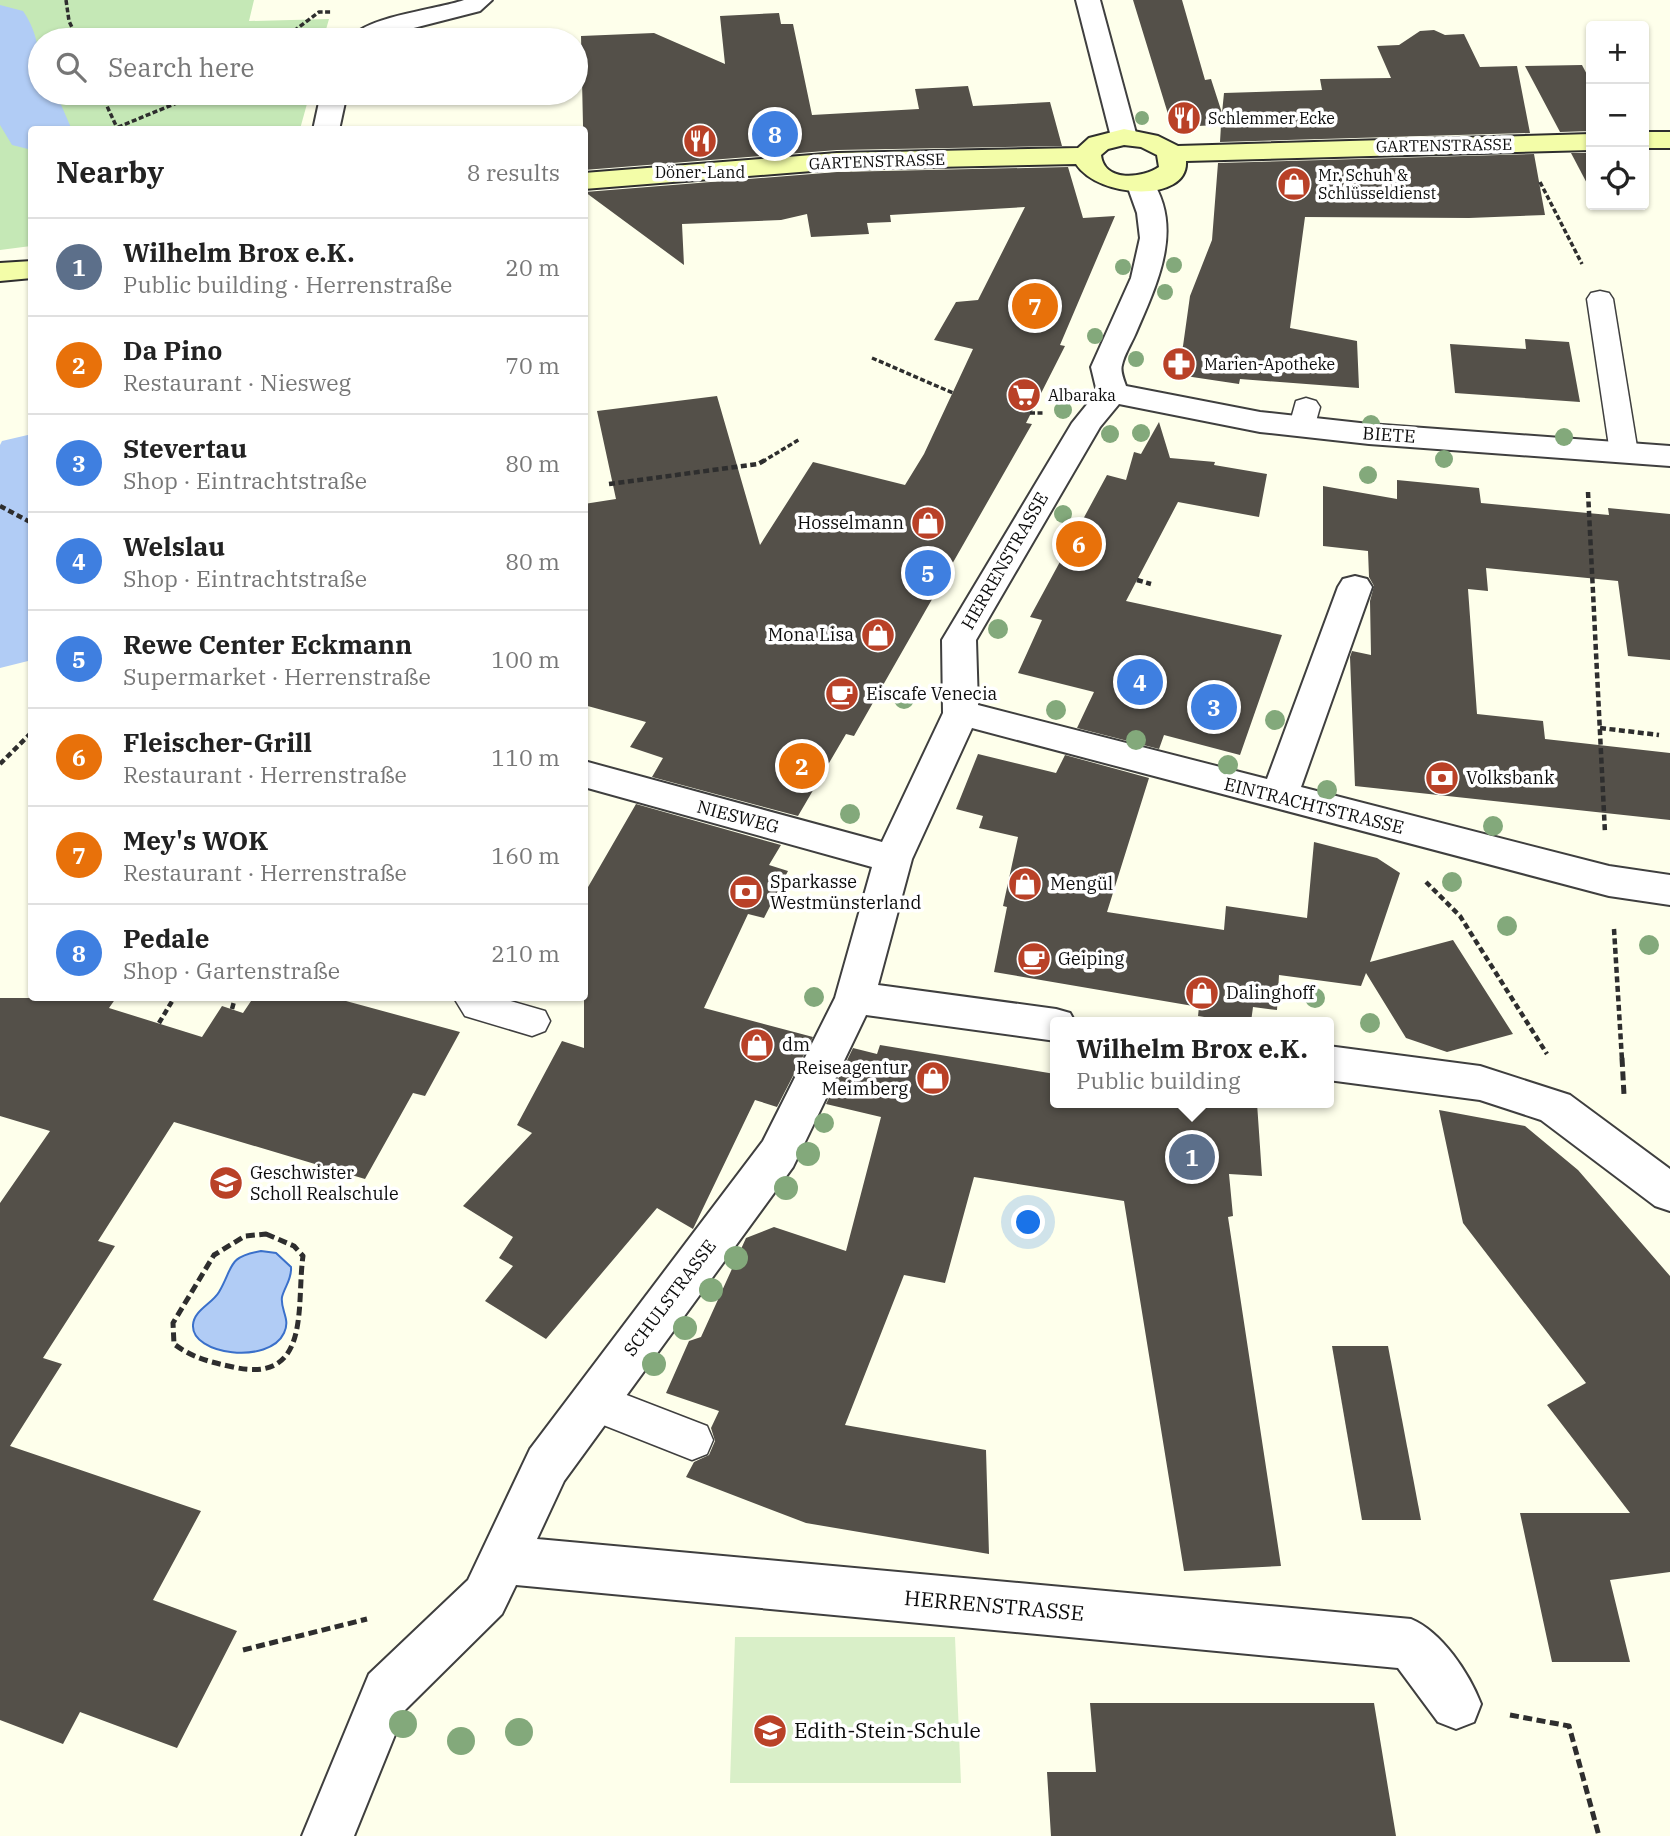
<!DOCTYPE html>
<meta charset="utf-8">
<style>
body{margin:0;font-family:"IBM Plex Serif",serif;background:#f6f6f6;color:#222}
.controls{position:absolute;right:21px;top:21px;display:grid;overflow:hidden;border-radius:7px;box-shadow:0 2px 5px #0004}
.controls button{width:63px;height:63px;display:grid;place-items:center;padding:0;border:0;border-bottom:2px solid #e0e0e0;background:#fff;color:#222;font:35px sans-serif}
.you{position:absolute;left:1029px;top:1223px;width:24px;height:24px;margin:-18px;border:5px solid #fff;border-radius:50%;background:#1a73e8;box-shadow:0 0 0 10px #1a73e833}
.badge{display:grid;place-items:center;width:46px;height:46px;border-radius:50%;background:#b94127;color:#fff;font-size:23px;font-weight:700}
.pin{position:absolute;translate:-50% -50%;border:4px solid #fff;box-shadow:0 2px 7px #0006}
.popup{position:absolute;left:1050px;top:1017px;width:284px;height:91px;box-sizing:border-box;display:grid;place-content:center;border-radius:7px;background:#fff;filter:drop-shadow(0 2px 5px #0005);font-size:23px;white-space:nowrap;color:#767676}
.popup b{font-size:26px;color:#222}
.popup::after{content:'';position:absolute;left:50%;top:100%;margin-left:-14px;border:14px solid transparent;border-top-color:#fff}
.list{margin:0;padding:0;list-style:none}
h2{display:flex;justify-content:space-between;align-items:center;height:91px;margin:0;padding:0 28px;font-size:30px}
h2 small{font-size:23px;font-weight:400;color:#767676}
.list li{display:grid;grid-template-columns:46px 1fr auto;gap:21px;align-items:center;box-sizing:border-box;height:98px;padding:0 28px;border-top:2px solid #e0e0e0}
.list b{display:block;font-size:26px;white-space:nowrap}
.list p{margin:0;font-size:23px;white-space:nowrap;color:#767676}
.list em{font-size:23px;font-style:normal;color:#767676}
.icon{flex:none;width:38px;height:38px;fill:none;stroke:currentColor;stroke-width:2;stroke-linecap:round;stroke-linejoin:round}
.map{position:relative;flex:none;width:1670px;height:1836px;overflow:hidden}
.search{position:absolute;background:#fff;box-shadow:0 2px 5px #0004;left:28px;top:28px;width:560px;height:77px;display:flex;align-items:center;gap:18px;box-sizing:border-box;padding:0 24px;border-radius:38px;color:#767676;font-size:26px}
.panel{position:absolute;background:#fff;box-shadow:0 2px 5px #0004;left:28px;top:126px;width:560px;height:875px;border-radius:7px}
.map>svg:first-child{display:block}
.green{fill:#c5e8b6}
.pitch{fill:#d9efc8}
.water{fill:#b1ccf5;stroke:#3a70ca;stroke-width:2}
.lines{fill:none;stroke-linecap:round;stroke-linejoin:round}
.river{fill:#b1ccf5;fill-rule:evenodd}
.building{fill:#545049}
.lane-casing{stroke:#3f3f3f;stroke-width:3}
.street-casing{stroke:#3f3f3f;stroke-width:4}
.secondary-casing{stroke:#2e2e2e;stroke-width:4}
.path-far2{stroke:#2e2e2e;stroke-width:3.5;stroke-dasharray:5 2.5;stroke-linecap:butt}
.path-far1{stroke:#2e2e2e;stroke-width:4.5;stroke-dasharray:6 3.5;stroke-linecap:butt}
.path{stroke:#2e2e2e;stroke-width:5;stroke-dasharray:9 4.5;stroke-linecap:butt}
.lane{fill:#fff;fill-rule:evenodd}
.street{fill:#fff;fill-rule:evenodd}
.secondary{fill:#f3fda8;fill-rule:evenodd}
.tree{fill:#83a97b}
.labels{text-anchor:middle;stroke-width:7;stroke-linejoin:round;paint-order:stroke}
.far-poi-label{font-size:16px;fill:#0c0c0c;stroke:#fff;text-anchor:start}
.far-street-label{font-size:16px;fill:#0c0c0c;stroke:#fff}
.street-label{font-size:18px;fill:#0c0c0c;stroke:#fff}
.poi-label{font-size:18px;fill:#0c0c0c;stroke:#fff;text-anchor:start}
.near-street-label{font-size:21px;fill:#0c0c0c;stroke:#fff}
.near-poi-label{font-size:21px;fill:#0c0c0c;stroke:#fff;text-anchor:start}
</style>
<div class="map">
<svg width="1670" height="1836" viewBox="0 0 1670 1836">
<rect width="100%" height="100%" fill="#feffeb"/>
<path class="green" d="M 0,0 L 254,0 L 249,21 L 329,19 L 323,40 L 40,40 L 40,93 L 310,93 L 300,129 L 32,130 L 31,246 L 0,250 Z"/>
<path class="pitch" d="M 735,1637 L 955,1637 L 961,1783 L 730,1783 Z"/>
<path class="water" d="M 261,1251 L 276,1253 L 291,1267 C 292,1279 285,1286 282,1297 C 280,1310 291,1319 284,1333 C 269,1365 191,1355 193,1325 C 194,1310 212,1304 219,1292 C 234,1266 227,1257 261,1251 Z"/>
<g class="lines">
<g class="river">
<path d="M 0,5 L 23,11 C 41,37 40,62 40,93 L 56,93 L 72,130 L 32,130 L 32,150 L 12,145 L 0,125 Z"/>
<path d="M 32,434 L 32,660 L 0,668 L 0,445 L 2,441 Z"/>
</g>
</g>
<g class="building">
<path d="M 1133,0 L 1182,0 L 1205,80 L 1211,79 L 1222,113 L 1224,93 L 1322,90 L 1320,79 L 1391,78 L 1377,46 L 1399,45 L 1420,31 L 1434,30 L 1445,35 L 1464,34 L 1480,67 L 1517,66 L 1530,133 L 1220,142 L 1221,125 L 1172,127 Z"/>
<path d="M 779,13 L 781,24 L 793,24 L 812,115 L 919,109 L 915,89 L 968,86 L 973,106 L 1050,102 L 1062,146 L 837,150 L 584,170 L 581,36 L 654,33 L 725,64 L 720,16 Z"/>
<path d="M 1582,65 L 1591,82 L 1591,131 L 1560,132 L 1525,66 Z"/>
<path d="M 1571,153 L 1591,153 L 1591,191 Z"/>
<path d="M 1534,154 L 1545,215 L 1469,218 L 1305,217 L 1290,328 L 1357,341 L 1359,388 L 1240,379 L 1239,384 L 1172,374 L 1183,346 L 1190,296 L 1212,240 L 1218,163 Z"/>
<path d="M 1068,167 L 1083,218 L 1115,216 L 1060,345 L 1065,346 L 1026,423 L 1032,424 L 854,736 L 846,734 L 798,816 L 652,777 L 663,758 L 630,747 L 646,722 L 584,705 L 584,504 L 616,499 L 597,411 L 717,396 L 760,545 L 813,462 L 905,485 L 924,454 L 973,349 L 934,340 L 956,302 L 978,300 L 1025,207 L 890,215 L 891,222 L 867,223 L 869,234 L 811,237 L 807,214 L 781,220 L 682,224 L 684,265 L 585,192 L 837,172 Z"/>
<path d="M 1525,339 L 1569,342 L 1580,402 L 1455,393 L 1450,344 L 1526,349 Z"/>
<path d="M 1159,422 L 1170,458 L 1215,462 L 1214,465 L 1267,474 L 1259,517 L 1178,502 L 1126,601 L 1282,635 L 1240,755 L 1164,735 L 1159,749 L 1077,728 L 1094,692 L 1018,673 L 1042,620 L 1030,617 L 1107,475 L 1126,480 L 1134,452 L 1141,454 Z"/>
<path d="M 1397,480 L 1479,488 L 1481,503 L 1609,515 L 1608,508 L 1670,514 L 1670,660 L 1628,656 L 1618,581 L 1486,568 L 1488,591 L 1468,589 L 1477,714 L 1543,721 L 1545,739 L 1670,753 L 1670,820 L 1355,786 L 1350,657 L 1352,651 L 1371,655 L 1370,601 L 1374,586 L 1369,577 L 1368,551 L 1323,546 L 1323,486 L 1397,499 Z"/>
<path d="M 978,754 L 1056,773 L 1065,755 L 1149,778 L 1107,912 L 1224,930 L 1226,906 L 1307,918 L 1314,842 L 1377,858 L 1400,873 L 1370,962 L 1453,940 L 1513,1034 L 1447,1052 L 1406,1038 L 1366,973 L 1361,986 L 1279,975 L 1277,1010 L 1253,1007 L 1251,1022 L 1235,1022 L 1198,1016 L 1199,1007 L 994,972 L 1007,907 L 1003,906 L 1018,837 L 979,828 L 983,816 L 956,809 Z"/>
<path d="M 636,804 L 781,845 L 769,865 L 788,871 L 764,918 L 748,914 L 704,1008 L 813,1037 L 777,1107 L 755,1100 L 693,1229 L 657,1208 L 546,1339 L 485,1301 L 513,1266 L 499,1258 L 513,1237 L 463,1206 L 532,1133 L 517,1125 L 562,1041 L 584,1048 L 584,894 Z"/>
<path d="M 0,998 L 116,998 L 109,1008 L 202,1037 L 222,1006 L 243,1013 L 253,998 L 335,998 L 460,1032 L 425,1096 L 413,1093 L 365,1179 L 174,1122 L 98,1241 L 115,1246 L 43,1358 L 62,1364 L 10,1446 L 201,1511 L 153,1600 L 237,1631 L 177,1748 L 80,1712 L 63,1744 L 0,1720 L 0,1203 L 50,1131 L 0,1116 Z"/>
<path d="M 880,1045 L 1055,1074 L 1055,1103 L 1257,1103 L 1262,1176 L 1229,1174 L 1233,1216 L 1228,1217 L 1281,1566 L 1184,1571 L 1124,1201 L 974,1177 L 945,1283 L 904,1275 L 845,1425 L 986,1450 L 989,1554 L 806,1523 L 686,1477 L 694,1462 L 709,1455 L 715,1441 L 711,1428 L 719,1411 L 666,1393 L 689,1341 L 701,1337 L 746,1238 L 774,1227 L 846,1251 L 881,1117 L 826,1104 L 853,1048 L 877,1054 Z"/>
<path d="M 1439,1110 L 1525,1126 L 1578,1170 L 1670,1276 L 1670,1572 L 1610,1580 L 1630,1662 L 1552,1662 L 1520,1513 L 1630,1513 L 1547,1405 L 1586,1383 L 1463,1223 Z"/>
<path d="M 1332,1346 L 1388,1346 L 1421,1520 L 1362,1520 Z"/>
<path d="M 1090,1703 L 1374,1703 L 1396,1836 L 1051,1836 L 1047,1772 L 1096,1772 Z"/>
</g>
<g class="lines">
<g class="lane-casing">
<g id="lane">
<path d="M 1600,291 L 1609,293 L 1613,299 L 1638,453 L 1634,459 L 1624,462 L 1614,459 L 1610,453 L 1587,299 L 1591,293 Z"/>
<path d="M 1306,398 L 1316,401 L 1320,407 L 1313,432 L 1303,435 L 1293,432 L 1289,426 L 1296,401 Z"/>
<path d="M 454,998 L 500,998 L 545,1011 L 550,1021 L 545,1031 L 532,1036 L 465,1016 Z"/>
<path d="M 593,1382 L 707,1426 L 713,1440 L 707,1454 L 692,1460 L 578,1415 L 572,1401 L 578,1387 Z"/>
</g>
</g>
<g class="street-casing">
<g id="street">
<path d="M 464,0 L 492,0 L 480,11 L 398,32 L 380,40 L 349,40 C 365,16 436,10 464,0 Z"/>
<path d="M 1076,0 L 1100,0 L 1137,137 L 1133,143 L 1115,143 L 1111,137 Z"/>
<path d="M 321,93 L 347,93 L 339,130 L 313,130 Z"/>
<path d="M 1141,177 L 1151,179 C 1185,229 1156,286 1135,335 C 1131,344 1124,355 1122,365 C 1120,371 1124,380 1126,386 L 1260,412 L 1369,424 L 1670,446 L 1670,466 L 1369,444 L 1260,432 L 1119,404 L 1100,427 L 976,640 L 978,705 L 1267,779 L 1338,587 L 1343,579 L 1355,576 L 1367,579 L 1372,587 L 1301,787 L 1609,866 L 1670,875 L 1670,905 L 1609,896 L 972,728 L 912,859 L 878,985 L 1056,1009 L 1070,1013 L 1075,1022 L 1056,1022 L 1056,1041 L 866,1015 L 793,1167 L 564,1481 L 537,1539 L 1411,1619 C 1442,1632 1469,1673 1481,1704 L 1474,1722 L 1456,1729 L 1438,1722 L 1398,1668 L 516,1585 L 502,1614 L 405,1710 L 354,1836 L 302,1836 L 369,1674 L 468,1580 L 530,1449 L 763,1141 L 835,998 L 872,867 L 584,787 L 584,761 L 882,842 L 943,713 L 942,640 L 1072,423 L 1097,392 L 1091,367 L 1131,278 L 1140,238 L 1137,213 L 1127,185 L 1131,179 Z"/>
<path d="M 1328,1046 L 1480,1066 L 1570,1095 L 1670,1169 L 1670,1211 L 1655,1206 L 1541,1120 L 1480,1100 L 1328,1080 Z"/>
</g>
</g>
<g class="secondary-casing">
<g id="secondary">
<path d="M 1124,129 L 1158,136 L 1178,146 L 1591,134 L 1591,150 L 1186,161 C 1189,203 1099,199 1076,164 L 837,169 L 584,189 L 584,173 L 837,153 L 1078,148 L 1089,138 ZM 1124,145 L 1141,147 L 1157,155 L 1159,167 C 1143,178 1104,183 1101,155 L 1108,149 Z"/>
<rect x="1644" y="132" width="26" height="16"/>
<path d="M 32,261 L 32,278 L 0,281 L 0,263 Z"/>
</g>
</g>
<g class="path-far2">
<path d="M 66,0 L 69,21 L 78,40"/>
<path d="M 282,40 L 319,12 L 332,12"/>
<path d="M 101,93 L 118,130"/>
<path d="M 111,130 L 201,93"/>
<path d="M 1540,182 L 1582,264"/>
<path d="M 872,358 L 953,393"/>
<path d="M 1030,413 L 1043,413"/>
<path d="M 762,462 L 800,439"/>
</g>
<g class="path-far1">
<path d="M 609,484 L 758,464 L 765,460"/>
<path d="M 1588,492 L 1605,833"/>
<path d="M 0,506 L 32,523"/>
<path d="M 1137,580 L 1151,584"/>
<path d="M 1600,728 L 1659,735"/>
<path d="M 0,764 L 32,732"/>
<path d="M 1426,882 L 1460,916 L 1547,1054"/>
<path d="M 1614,929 L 1622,1060"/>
<path d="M 232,1009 L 235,998"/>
<path d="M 159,1023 L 174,998"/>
</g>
<g class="path">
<path d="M 1622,1058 L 1624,1095"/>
<path d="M 266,1234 L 294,1246 L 303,1256 C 296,1305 312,1385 233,1367 C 210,1362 193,1358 174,1344 L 173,1323 L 214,1255 L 245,1236 Z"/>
<path d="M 243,1650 L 367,1619"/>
<path d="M 1510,1715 L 1569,1726 L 1599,1836"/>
</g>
<use href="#lane" class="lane"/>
<use href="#street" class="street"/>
<use href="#secondary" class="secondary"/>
</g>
<g class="tree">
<circle cx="1142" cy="118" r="7"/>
<circle cx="1174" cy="265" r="8"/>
<circle cx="1123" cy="267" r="8"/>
<circle cx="1165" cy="292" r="8"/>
<circle cx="1095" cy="336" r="8"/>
<circle cx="1136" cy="359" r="8"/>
<circle cx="1063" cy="410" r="9"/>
<circle cx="1371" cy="424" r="9"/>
<circle cx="1141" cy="433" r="9"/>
<circle cx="1110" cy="434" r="9"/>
<circle cx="1564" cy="437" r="9"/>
<circle cx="1444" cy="459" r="9"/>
<circle cx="1368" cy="475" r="9"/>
<circle cx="1063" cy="514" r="9"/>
<circle cx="998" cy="629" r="10"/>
<circle cx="904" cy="699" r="10"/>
<circle cx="1056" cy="710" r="10"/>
<circle cx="1275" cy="720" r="10"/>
<circle cx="1136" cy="740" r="10"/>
<circle cx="1228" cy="765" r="10"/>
<circle cx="1327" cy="790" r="10"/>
<circle cx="850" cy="814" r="10"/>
<circle cx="1493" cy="826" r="10"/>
<circle cx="1452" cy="882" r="10"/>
<circle cx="1507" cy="926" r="10"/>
<circle cx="1649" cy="945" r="10"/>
<circle cx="814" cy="997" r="10"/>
<circle cx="1315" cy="998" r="10"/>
<circle cx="1370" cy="1023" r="10"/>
<circle cx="824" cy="1123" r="10"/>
<circle cx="808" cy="1154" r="12"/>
<circle cx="786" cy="1188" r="12"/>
<circle cx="736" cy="1258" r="12"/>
<circle cx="711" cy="1290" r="12"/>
<circle cx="685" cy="1328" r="12"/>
<circle cx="654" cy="1364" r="12"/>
<circle cx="403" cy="1724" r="14"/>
<circle cx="519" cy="1732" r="14"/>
<circle cx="461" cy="1741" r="14"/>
</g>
<defs>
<g id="restaurant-disc" transform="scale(1.75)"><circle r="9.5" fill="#b94127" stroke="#fff"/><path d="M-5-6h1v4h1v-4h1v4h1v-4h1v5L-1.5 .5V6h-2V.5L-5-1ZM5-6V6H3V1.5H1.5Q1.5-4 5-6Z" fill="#fff"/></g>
<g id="shop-disc" transform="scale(1.75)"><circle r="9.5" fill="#b94127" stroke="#fff"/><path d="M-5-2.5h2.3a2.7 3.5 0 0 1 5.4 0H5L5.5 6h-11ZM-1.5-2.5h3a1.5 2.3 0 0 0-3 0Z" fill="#fff"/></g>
<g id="pharmacy-disc" transform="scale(1.75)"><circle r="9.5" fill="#b94127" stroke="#fff"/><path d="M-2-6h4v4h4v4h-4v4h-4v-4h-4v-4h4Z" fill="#fff"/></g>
<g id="supermarket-disc" transform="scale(1.75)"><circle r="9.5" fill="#b94127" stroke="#fff"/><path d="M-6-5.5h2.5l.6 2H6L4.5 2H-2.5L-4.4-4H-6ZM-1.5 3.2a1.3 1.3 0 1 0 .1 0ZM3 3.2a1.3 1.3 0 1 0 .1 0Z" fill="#fff"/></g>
<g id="cafe-disc" transform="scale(1.75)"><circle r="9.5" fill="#b94127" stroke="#fff"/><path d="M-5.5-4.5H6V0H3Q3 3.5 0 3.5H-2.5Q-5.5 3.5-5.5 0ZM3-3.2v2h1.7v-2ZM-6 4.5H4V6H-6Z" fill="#fff"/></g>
<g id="bank-disc" transform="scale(1.75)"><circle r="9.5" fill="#b94127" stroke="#fff"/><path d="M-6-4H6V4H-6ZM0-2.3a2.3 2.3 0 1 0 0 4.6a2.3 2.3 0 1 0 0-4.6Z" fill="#fff"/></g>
<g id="school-disc" transform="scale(1.75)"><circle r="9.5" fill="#b94127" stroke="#fff"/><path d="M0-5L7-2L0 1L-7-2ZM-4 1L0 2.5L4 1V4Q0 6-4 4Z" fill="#fff"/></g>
</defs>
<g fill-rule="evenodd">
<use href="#restaurant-disc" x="1184" y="118"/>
<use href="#restaurant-disc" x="700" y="141"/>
<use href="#shop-disc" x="1294" y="184"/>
<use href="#pharmacy-disc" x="1179" y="364"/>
<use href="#supermarket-disc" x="1024" y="395"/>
<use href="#shop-disc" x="928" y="523"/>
<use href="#shop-disc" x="878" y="635"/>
<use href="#cafe-disc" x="842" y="694"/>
<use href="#bank-disc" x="1442" y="778"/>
<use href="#shop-disc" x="1025" y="884"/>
<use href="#bank-disc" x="746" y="892"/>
<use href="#cafe-disc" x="1034" y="959"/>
<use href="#shop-disc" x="1202" y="993"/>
<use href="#shop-disc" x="757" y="1045"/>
<use href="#shop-disc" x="933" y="1078"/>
<use href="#school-disc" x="226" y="1183"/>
<use href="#school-disc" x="770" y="1731"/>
</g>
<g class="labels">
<g class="far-poi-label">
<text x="1208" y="124">Schlemmer Ecke</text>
<text x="700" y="178" text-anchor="middle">Döner-Land</text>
<text x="1318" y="181">Mr. Schuh &amp;<tspan x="1318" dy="18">Schlüsseldienst</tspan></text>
<text x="1204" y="370">Marien-Apotheke</text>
<text x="1048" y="401">Albaraka</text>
</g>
<g class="far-street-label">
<text transform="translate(1444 145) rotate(-1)" y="6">GARTENSTRASSE</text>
<text transform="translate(877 161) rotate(-2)" y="6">GARTENSTRASSE</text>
</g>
<g class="street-label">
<text transform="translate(1389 435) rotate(4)" y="6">BIETE</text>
<text transform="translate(1005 561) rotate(-60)" y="6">HERRENSTRASSE</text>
<text transform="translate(1314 806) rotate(14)" y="6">EINTRACHTSTRASSE</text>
<text transform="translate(738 817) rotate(15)" y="6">NIESWEG</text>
<text transform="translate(670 1298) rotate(-53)" y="6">SCHULSTRASSE</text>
</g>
<g class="poi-label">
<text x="904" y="529" text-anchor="end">Hosselmann</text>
<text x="854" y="641" text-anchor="end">Mona Lisa</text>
<text x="866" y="700">Eiscafe Venecia</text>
<text x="1466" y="784">Volksbank</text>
<text x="770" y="888">Sparkasse<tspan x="770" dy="21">Westmünsterland</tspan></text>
<text x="1050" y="890">Mengül</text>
<text x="1058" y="965">Geiping</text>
<text x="1226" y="999">Dalinghoff</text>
<text x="782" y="1051">dm</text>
<text x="908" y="1074" text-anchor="end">Reiseagentur<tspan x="908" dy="21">Meimberg</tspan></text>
<text x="250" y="1179">Geschwister<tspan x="250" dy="21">Scholl Realschule</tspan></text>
</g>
<g class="near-street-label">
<text transform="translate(994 1606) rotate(5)" y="7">HERRENSTRASSE</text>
</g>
<g class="near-poi-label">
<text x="794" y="1738">Edith-Stein-Schule</text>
</g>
</g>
</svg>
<div class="controls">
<button>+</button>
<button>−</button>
<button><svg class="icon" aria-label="locate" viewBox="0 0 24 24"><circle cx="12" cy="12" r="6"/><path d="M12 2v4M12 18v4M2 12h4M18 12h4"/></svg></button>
</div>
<div class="you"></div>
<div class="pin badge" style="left:1192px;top:1157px;background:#5c6f8a">1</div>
<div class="popup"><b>Wilhelm Brox e.K.</b>Public building</div>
<div class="pin badge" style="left:802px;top:766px;background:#e8710a">2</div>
<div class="pin badge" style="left:1214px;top:707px;background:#3f7fe0">3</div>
<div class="pin badge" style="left:1140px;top:682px;background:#3f7fe0">4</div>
<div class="pin badge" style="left:928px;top:573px;background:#3f7fe0">5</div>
<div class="pin badge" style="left:1079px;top:544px;background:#e8710a">6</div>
<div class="pin badge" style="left:1035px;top:306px;background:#e8710a">7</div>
<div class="pin badge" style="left:775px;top:134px;background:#3f7fe0">8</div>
<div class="search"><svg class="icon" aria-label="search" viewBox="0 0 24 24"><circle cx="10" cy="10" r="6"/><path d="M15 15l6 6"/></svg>Search here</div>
<section class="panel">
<h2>Nearby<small>8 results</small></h2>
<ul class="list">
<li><span class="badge" style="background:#5c6f8a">1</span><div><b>Wilhelm Brox e.K.</b><p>Public building · Herrenstraße</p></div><em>20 m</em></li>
<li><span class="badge" style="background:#e8710a">2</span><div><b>Da Pino</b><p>Restaurant · Niesweg</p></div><em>70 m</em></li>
<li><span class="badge" style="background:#3f7fe0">3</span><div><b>Stevertau</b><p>Shop · Eintrachtstraße</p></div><em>80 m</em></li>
<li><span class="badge" style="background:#3f7fe0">4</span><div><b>Welslau</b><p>Shop · Eintrachtstraße</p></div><em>80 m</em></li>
<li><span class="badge" style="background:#3f7fe0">5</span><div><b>Rewe Center Eckmann</b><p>Supermarket · Herrenstraße</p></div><em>100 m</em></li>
<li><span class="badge" style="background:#e8710a">6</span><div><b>Fleischer-Grill</b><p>Restaurant · Herrenstraße</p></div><em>110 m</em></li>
<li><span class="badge" style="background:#e8710a">7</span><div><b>Mey's WOK</b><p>Restaurant · Herrenstraße</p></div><em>160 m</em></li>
<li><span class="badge" style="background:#3f7fe0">8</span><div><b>Pedale</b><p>Shop · Gartenstraße</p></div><em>210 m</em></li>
</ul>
</section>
</div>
